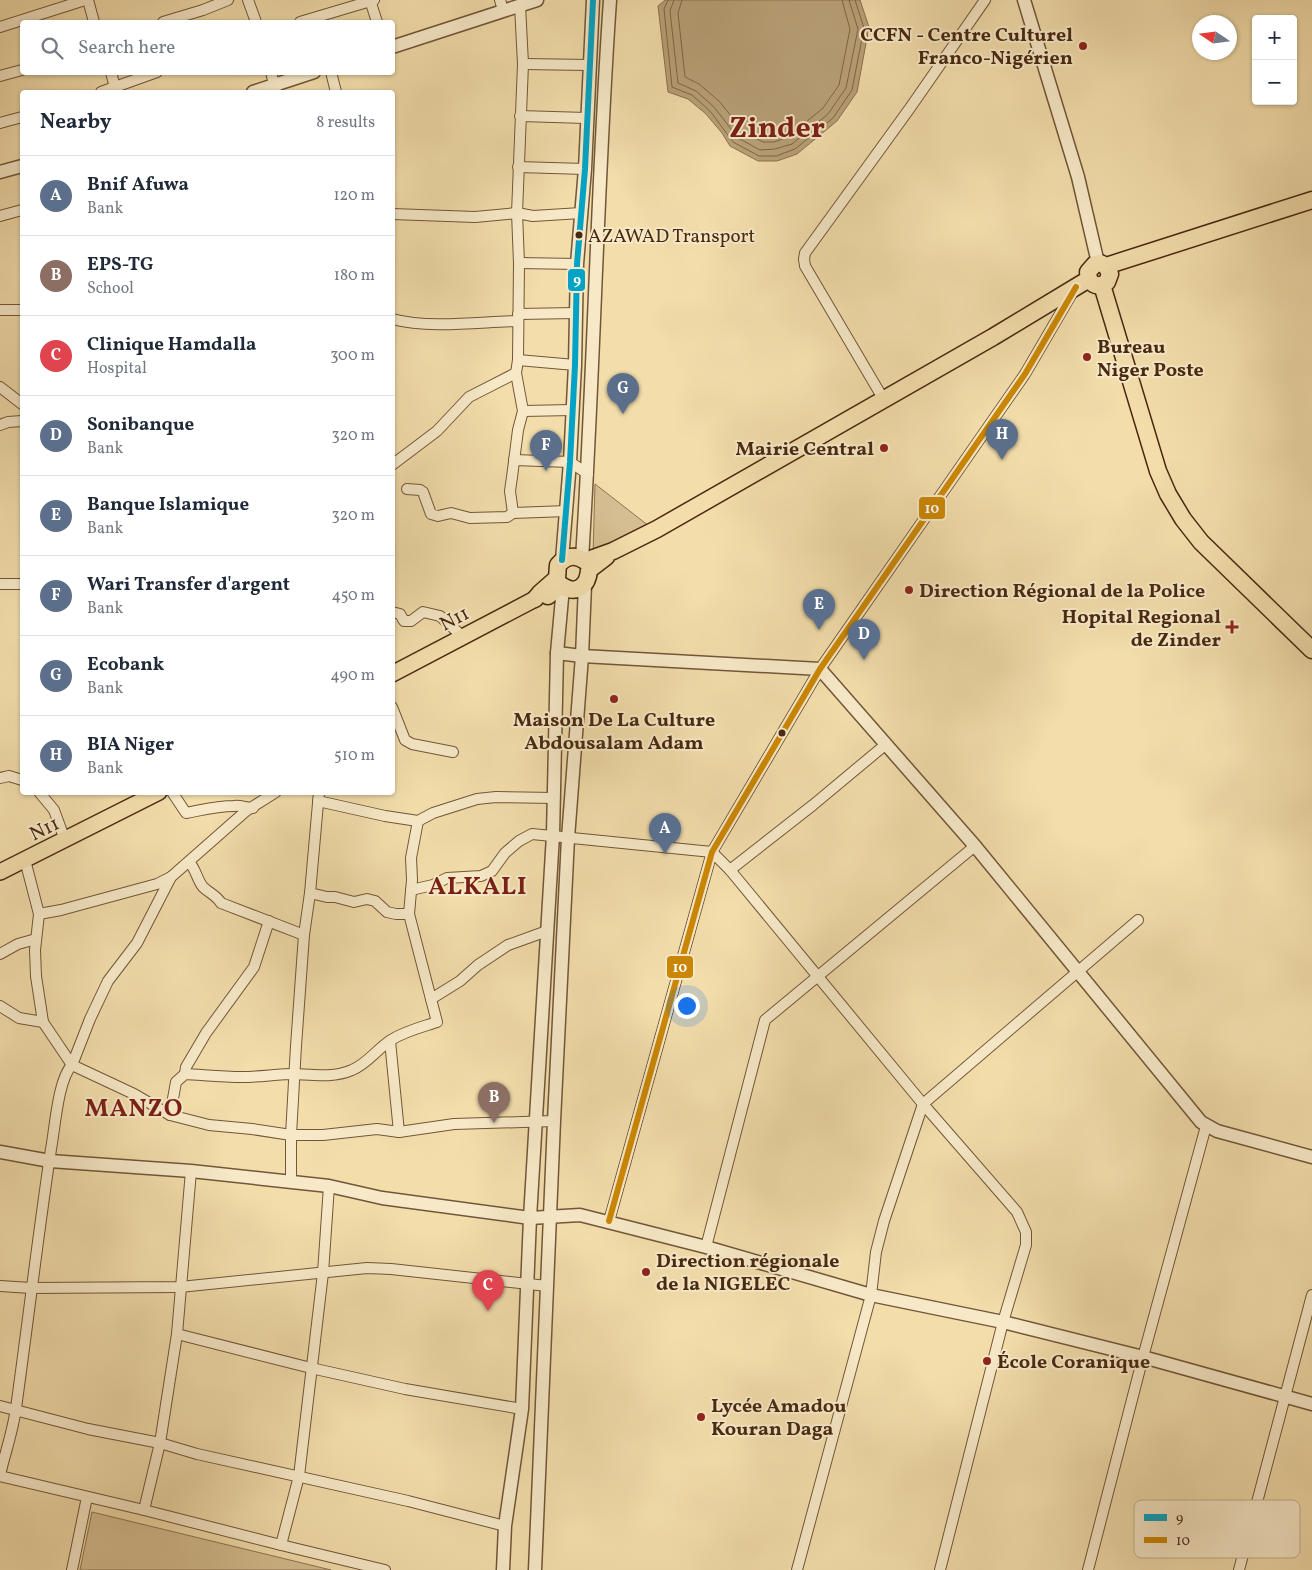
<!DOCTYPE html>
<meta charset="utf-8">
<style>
body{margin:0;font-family:Vollkorn,serif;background:#f2f2f3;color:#1f2937}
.controls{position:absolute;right:15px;top:15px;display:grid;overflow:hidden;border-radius:5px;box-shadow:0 1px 4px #0004}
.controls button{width:45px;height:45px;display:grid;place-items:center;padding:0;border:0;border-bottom:1px solid #e0e1e3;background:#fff;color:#1f2937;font:25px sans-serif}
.compass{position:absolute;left:1192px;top:15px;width:45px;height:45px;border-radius:50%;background:#fff;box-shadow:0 1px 4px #0004;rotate:283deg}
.you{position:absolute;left:686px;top:1005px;width:18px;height:18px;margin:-12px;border:4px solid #fff;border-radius:50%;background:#1a73e8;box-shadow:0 0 0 8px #1a73e833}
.badge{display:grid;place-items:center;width:32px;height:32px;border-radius:50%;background:#8f2418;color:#fff;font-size:16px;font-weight:700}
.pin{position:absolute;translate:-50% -41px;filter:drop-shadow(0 1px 2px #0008)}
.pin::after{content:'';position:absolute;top:26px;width:18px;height:15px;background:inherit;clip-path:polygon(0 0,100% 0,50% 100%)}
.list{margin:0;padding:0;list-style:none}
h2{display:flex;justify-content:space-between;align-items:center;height:65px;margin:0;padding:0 20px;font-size:21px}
h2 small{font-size:16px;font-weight:400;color:#747a83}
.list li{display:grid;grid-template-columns:32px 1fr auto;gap:15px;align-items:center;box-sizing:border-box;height:80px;padding:0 20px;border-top:1px solid #e0e1e3}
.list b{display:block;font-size:19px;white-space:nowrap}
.list p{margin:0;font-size:16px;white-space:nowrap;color:#747a83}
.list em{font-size:16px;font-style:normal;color:#747a83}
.icon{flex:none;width:28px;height:28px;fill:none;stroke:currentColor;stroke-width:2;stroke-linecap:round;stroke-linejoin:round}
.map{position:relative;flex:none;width:1312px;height:1570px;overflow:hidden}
.search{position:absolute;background:#fff;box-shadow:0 1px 4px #0004;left:20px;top:20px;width:375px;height:55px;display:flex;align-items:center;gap:12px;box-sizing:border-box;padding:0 18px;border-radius:5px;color:#747a83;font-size:19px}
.panel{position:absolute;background:#fff;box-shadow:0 1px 4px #0004;left:20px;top:90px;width:375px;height:705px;border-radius:5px}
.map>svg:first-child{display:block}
.green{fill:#d5be91;stroke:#8e7451}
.water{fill:#b8a077;stroke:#8b704e}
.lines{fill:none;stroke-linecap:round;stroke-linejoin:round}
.shore{stroke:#806444;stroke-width:1}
.minor-casing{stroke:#725638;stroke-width:12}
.tertiary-casing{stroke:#725638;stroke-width:15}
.primary-casing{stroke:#482911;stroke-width:18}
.trunk-casing{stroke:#482911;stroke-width:19}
.minor{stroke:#f7e9c8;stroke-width:10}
.tertiary{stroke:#f7e9c8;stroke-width:12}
.primary{stroke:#f2ddab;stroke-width:15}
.trunk{stroke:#f2ddab;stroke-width:16}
.bus-1-casing{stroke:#f7e9c8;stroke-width:10}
.bus-2-casing{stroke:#f7e9c8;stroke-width:10}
.bus-1{stroke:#04a3c5;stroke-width:6}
.bus-2{stroke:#cb8704;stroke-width:6}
.poi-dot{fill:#8f2418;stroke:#f7e9c8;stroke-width:2}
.bus-dot{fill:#482911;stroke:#f7e9c8;stroke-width:2}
.labels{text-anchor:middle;stroke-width:4;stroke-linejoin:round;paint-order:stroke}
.bus-label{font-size:19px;fill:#482911;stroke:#f7e9c8;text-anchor:start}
.poi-label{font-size:20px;font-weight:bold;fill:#482911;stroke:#f7e9c8;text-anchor:start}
.street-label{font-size:20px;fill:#482911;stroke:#f7e9c8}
.district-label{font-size:25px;font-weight:bold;letter-spacing:1px;fill:#7a1f14;stroke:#f7e9c8}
.town-label{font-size:30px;font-weight:bold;fill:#7a1f14;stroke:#f7e9c8}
.key{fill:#f7e9c8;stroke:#c2af91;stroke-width:1}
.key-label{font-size:14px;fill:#482911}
.line-badge{stroke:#f7e9c8;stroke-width:2}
.badge-label{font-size:14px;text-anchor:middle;font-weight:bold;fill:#fff}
</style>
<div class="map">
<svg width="1312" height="1570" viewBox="0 0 1312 1570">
<rect width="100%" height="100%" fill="#f2ddab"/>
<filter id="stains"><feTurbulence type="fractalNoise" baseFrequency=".004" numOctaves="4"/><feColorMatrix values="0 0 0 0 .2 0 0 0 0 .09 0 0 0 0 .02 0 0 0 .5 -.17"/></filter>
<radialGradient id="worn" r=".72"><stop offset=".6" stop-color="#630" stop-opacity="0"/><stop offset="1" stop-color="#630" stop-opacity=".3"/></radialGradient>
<g class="green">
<path d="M 595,484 L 649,526 L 593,554 Z"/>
<path d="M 92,1512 L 331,1570 L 80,1570 Z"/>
</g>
<path class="water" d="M 665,0 L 860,0 L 869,27 L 857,92 L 837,121 L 797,154 L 777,161 L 758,161 L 730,146 L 722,133 L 706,114 L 688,99 L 668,92 L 658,6 Z"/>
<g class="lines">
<g class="shore">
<path d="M 668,0 L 664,9 L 672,87 L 692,95 L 710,111 L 733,142 L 759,156 L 776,156 L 795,149 L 833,118 L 852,90 L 864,28 L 855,0"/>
<path d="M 674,0 L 670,11 L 678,83 L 696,91 L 714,107 L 738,138 L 760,150 L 775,149 L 792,144 L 828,114 L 846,88 L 858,29 L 849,0"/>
<path d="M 682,0 L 678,13 L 685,77 L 699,84 L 719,101 L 744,132 L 763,142 L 774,142 L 788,137 L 823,108 L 839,85 L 850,29 L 842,0"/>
</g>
<g class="minor-casing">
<g id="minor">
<path d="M 88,0 L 94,22"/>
<path d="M 248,0 L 256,22"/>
<path d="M 370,0 L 377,22"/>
<path d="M 500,0 L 503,10"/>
<path d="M 163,22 L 203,10 L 228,0"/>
<path d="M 300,22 L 374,0"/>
<path d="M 0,27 L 85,0"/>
<path d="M 523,64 L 589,65"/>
<path d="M 111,72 L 116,92"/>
<path d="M 271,72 L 276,92"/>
<path d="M 331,72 L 336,92"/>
<path d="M 0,76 L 22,70"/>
<path d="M 101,92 L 157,72"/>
<path d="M 520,116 L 586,118"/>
<path d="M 0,123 L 22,117"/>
<path d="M 518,167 L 585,169"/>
<path d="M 392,214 L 475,217 L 517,213 L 533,216 L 581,213"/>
<path d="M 0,216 L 22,210"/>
<path d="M 519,263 L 577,264"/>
<path d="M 0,310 L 22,310"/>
<path d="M 518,314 L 576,313"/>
<path d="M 392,319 C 431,329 478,322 517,321"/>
<path d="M 518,360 L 575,365"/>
<path d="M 0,387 L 22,404"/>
<path d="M 884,400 L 805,266 L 804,259 L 805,253 L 910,108 L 985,0"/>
<path d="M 523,411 L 572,410"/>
<path d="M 0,425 L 8,422 L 22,421"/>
<path d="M 514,460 L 570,462 L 588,474"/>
<path d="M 392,465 L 437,431 L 469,397 L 516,373"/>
<path d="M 407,489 L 420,490 L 423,492 L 431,514 L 438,516 L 451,513 L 470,518 L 507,517 L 513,513 L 567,511"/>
<path d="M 513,513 L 510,491 L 512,477 L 518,430 L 523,411 L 516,373 L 518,360 L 519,263 L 517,213 L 523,64 L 520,5"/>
<path d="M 0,584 L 22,584"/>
<path d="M 392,612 L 400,614 L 404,621 L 411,621 L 423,612 L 440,616 L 462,636"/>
<path d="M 392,707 L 405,740 L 412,744 L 453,752"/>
<path d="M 0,778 L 9,776 L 22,780"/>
<path d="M 39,792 L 54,810 L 65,840"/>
<path d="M 172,792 L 186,813 C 202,810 217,806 234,806 C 241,805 246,808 253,808"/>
<path d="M 318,801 L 385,816 L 418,821 L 433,813 L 477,799 L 496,797 L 554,798"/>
<path d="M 25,860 L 39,914 L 35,950 L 36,976 L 43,1022 L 72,1065 L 134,1094 L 170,1115 L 209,1125 L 252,1129 L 291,1135 L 323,1135 L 377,1129 L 399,1132 L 454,1124 L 554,1121"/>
<path d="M 189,862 C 196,869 197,880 203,887 C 209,893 216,895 221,903 L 304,935"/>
<path d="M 730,870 L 813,805 L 885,745"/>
<path d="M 411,890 L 433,885 L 447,878 L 481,876 L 492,871 L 505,853 L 519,841 L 532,834 L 712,852 L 730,870 L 923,1104 L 1017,1212 L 1026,1232 L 1026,1245 L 1003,1322 L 940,1570"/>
<path d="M 310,893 L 327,897 L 335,897 L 354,902 L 367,899 L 375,901 L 387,912 L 396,914 L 409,914 L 431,999"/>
<path d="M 39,914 L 61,910 L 157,884 L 171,877"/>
<path d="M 409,914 L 412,880 L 411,858 L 418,821"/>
<path d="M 0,954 L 18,944 L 36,939"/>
<path d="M 0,1006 L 19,1018 L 43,1022"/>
<path d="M 390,1041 L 399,1132"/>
<path d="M 185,1074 L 186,1067 L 206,1033 L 254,967 L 269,921"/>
<path d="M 170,1115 L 176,1082 L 185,1074 C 204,1075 223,1077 242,1077 C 260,1077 278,1074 295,1074 C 314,1075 334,1078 352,1070 C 367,1064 377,1049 391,1040 C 405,1031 422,1027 437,1022 L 431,999 L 460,981 L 478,965 L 508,945 L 547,931"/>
<path d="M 291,1182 L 291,1135 L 296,1046 L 304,935 L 310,893 L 319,792"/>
<path d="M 609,1221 L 712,852 L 820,669 L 1025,374 L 1074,290"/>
<path d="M 706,1247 L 765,1020 L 975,846"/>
<path d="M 0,1286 L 31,1288 L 180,1287 L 367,1268 L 391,1269 L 547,1286"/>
<path d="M 177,1334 L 311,1368 L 405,1389 L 522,1409"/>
<path d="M 0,1406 L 88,1429 L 160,1443 L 197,1454 L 408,1501 L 505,1526"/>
<path d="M 0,1475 C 5,1453 13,1431 16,1408 C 28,1322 38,1235 51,1149 C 55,1128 58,1079 72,1065 L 90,1019 L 108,981 L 137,943 L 171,877 L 246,811 L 276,792"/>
<path d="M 0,1476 L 144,1510 L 281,1545 L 385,1570"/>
<path d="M 144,1510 L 160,1443 L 177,1334 L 191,1171"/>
<path d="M 281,1545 L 299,1476 L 323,1273 L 329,1186"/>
<path d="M 72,1570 L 87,1497"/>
<path d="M 797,1570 L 871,1295 L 876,1252 L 884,1221 L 923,1104 L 1138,920"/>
<path d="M 1088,1570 L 1143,1357 L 1206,1126"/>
<path d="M 1239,1570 L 1312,1295"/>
</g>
</g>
<g class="tertiary-casing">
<g id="tertiary">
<path d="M 1024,0 L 1078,177 L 1098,263"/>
<path d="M 392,47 L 537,0"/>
<path d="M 253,92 L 314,72"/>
<path d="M 0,172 L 22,166"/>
<path d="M 582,559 C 594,373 597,186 610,0"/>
<path d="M 562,560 L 570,462 L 575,365 L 577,264 L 585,169 L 593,0"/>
<path d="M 557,653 L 582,656 L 820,669 L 975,846 L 1201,1122 L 1217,1131 L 1312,1157"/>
<path d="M 0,1152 L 50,1161 L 191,1171 L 329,1186 L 382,1198 L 530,1218 L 580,1215 L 706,1247 L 871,1295 L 1003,1322 L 1143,1357 L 1312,1404"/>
<path d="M 503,1570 L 505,1526 L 522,1409 L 530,1218 L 553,835 L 557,653 L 563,587"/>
<path d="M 535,1570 L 554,1121 L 568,838 L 582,656 L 585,585"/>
</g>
</g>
<g class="primary-casing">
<g id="primary">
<path d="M 392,674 L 535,599"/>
<path d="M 0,872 L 159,792"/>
</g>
</g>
<g class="trunk-casing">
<g id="trunk">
<path d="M 1106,266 L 1110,274 L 1107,282 C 1097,289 1088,284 1088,272 L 1095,264 L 1100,263 L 1106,266 L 1312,200"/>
<path d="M 1102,285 L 1158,471 L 1168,494 L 1183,519 L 1201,542 L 1312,650"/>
<path d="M 548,596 L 561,585 C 576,596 588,586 589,570 L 606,557"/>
<path d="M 535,599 L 540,593 L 557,578 L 558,565 C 566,556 575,554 585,561 L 613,551 L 657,529 L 993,337 L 1089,279"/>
</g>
</g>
<use href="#minor" class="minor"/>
<use href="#tertiary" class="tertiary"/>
<use href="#primary" class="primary"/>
<use href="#trunk" class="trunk"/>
<g class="bus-1-casing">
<path id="bus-1" d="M 562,560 L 570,462 L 575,365 L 577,264 L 585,169 L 593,0"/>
</g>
<g class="bus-2-casing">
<path id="bus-2" d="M 609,1221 L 712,852 L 820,669 L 1025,374 L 1076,287"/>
</g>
<use href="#bus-1" class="bus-1"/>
<use href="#bus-2" class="bus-2"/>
</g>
<g class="poi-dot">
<circle cx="1083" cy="46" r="5"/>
<circle cx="1087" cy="357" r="5"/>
<circle cx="884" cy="448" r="5"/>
<circle cx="909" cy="590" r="5"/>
<path d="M1229.5 619.5h5v5h5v5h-5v5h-5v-5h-5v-5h5z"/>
<circle cx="614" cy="699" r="5"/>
<circle cx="646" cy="1272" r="5"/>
<circle cx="987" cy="1361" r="5"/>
<circle cx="701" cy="1417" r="5"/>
</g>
<g class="bus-dot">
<circle cx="579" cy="235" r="4.5"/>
<circle cx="782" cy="733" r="4.5"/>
</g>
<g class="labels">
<g class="bus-label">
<text x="588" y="242">AZAWAD Transport</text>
</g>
<g class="poi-label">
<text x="1073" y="41" text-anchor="end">CCFN - Centre Culturel<tspan x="1073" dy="23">Franco-Nigérien</tspan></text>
<text x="1097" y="353">Bureau<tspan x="1097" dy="23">Niger Poste</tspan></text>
<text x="874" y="455" text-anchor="end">Mairie Central</text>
<text x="919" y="597">Direction Régional de la Police</text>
<text x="1221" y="623" text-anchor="end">Hopital Regional<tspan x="1221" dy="23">de Zinder</tspan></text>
<text x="614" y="726" text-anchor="middle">Maison De La Culture<tspan x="614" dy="23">Abdousalam Adam</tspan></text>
<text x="656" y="1267">Direction régionale<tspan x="656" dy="23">de la NIGELEC</tspan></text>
<text x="997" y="1368">École Coranique</text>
<text x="711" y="1412">Lycée Amadou<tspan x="711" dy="23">Kouran Daga</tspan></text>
</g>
<g class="street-label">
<text transform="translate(454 618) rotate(-28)" y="7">N11</text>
<text transform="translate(44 828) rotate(-26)" y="7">N11</text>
</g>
<g class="district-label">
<text x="478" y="894">ALKALI</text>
<text x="134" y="1116">MANZO</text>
</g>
<g class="town-label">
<text x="777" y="137">Zinder</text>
</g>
</g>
<rect x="1134" y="1500" width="166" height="58" rx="8" class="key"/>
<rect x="1144" y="1514" width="23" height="7" fill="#04a3c5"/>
<rect x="1144" y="1537" width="23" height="6" fill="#cb8704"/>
<g class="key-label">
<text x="1176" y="1522">9</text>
<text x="1176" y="1545">10</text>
</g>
<g class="line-badge">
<rect x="567" y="268" width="19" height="24" rx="5" fill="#04a3c5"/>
<rect x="918" y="496" width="28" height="24" rx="5" fill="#cb8704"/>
<rect x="666" y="955" width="28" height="24" rx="5" fill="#cb8704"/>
</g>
<g class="badge-label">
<text x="577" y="285">9</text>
<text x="932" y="513">10</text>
<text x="680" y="972">10</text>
</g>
<rect width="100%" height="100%" filter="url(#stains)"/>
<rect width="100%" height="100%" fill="url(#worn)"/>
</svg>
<div class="controls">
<button>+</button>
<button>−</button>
</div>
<svg class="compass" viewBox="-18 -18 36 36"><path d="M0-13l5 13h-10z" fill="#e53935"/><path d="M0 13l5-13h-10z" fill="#747a83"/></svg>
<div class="you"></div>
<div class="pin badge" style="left:665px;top:854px;background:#5c6f8a">A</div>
<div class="pin badge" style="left:494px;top:1123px;background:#8d6e63">B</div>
<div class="pin badge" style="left:488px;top:1311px;background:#e0444e">C</div>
<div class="pin badge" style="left:864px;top:660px;background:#5c6f8a">D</div>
<div class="pin badge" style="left:819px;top:630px;background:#5c6f8a">E</div>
<div class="pin badge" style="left:546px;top:471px;background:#5c6f8a">F</div>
<div class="pin badge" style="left:623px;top:414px;background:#5c6f8a">G</div>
<div class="pin badge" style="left:1002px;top:460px;background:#5c6f8a">H</div>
<div class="search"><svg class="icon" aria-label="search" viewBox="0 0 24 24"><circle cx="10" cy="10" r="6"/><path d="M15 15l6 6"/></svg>Search here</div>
<section class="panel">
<h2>Nearby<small>8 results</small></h2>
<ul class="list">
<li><span class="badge" style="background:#5c6f8a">A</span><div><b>Bnif Afuwa</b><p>Bank</p></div><em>120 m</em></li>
<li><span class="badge" style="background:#8d6e63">B</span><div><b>EPS-TG</b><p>School</p></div><em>180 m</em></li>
<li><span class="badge" style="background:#e0444e">C</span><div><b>Clinique Hamdalla</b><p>Hospital</p></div><em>300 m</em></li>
<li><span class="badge" style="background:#5c6f8a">D</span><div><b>Sonibanque</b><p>Bank</p></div><em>320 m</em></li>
<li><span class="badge" style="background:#5c6f8a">E</span><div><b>Banque Islamique</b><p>Bank</p></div><em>320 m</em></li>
<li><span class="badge" style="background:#5c6f8a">F</span><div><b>Wari Transfer d'argent</b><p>Bank</p></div><em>450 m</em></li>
<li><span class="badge" style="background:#5c6f8a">G</span><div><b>Ecobank</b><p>Bank</p></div><em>490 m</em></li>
<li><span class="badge" style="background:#5c6f8a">H</span><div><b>BIA Niger</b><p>Bank</p></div><em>510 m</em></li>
</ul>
</section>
</div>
